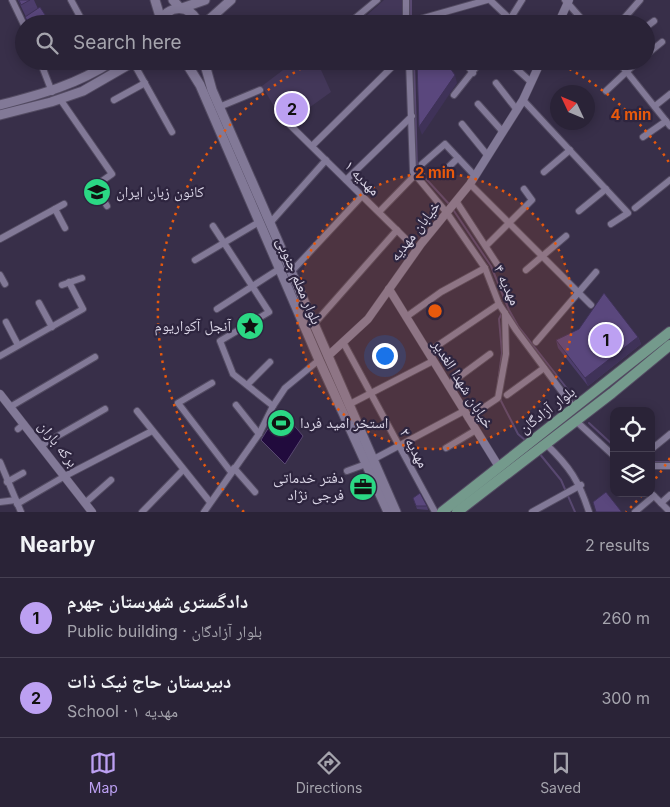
<!DOCTYPE html>
<meta charset="utf-8">
<style>
body{margin:0;font-family:Inter,"Noto Naskh Arabic",sans-serif;background:#322b3f;color:#f1f3f6}
.controls{position:absolute;right:15px;bottom:15px;display:grid;overflow:hidden;border-radius:10px;box-shadow:0 2px 12px #0003}
.controls button{width:45px;height:45px;display:grid;place-items:center;padding:0;border:0;border-bottom:1px solid #464052;background:#2a2337;color:#f1f3f6;font:25px sans-serif}
.compass{position:absolute;left:550px;top:85px;width:45px;height:45px;border-radius:50%;background:#2a2337;box-shadow:0 2px 12px #0003;rotate:314deg}
.you{position:absolute;left:384px;top:355px;width:18px;height:18px;margin:-12px;border:4px solid #fff;border-radius:50%;background:#1a73e8;box-shadow:0 0 0 8px #1a73e833}
.badge{display:grid;place-items:center;width:32px;height:32px;border-radius:50%;background:#bca0f2;color:#111;font-size:16px;font-weight:700}
.pin{position:absolute;translate:-50% -50%;border:2px solid #fff;box-shadow:0 1px 5px #0006}
.list{margin:0;padding:0;list-style:none}
h2{display:flex;justify-content:space-between;align-items:center;height:65px;margin:0;padding:0 20px;font-size:21px}
h2 small{font-size:16px;font-weight:400;color:#a5a4ad}
.list li{display:grid;grid-template-columns:32px 1fr auto;gap:15px;align-items:center;box-sizing:border-box;height:80px;padding:0 20px;border-top:1px solid #464052}
.list b{display:block;font-size:19px;white-space:nowrap}
.list p{margin:0;font-size:16px;white-space:nowrap;color:#a5a4ad}
.list em{font-size:16px;font-style:normal;color:#a5a4ad}
.icon{flex:none;width:28px;height:28px;fill:none;stroke:currentColor;stroke-width:2;stroke-linecap:round;stroke-linejoin:round}
.map{position:relative;flex:none;width:670px;height:512px;overflow:hidden}
.search{position:absolute;background:#2a2337;box-shadow:0 2px 12px #0003;left:15px;right:15px;top:15px;height:55px;display:flex;align-items:center;gap:12px;box-sizing:border-box;padding:0 18px;border-radius:28px;color:#a5a4ad;font-size:19px}
.sheet{height:225px;background:#2a2337}
nav{display:flex;justify-content:space-around;align-items:center;box-sizing:border-box;height:70px;border-top:1px solid #464052;background:#2a2337;font-size:14px;color:#a5a4ad}
nav a{display:grid;justify-items:center;gap:2px}
nav .on{color:#bca0f2}
.map>svg:first-child{display:block}
.built{fill:#433759}
.water{fill:#210b3d;stroke:#584870}
.lines{fill:none;stroke-linecap:round;stroke-linejoin:round}
.stream{stroke:#584870;stroke-width:2}
.minor-casing{stroke:#534b62;stroke-width:8}
.tertiary-casing{stroke:#534b62;stroke-width:9}
.secondary-casing{stroke:#534b62;stroke-width:11}
.primary-casing{stroke:#534b62;stroke-width:12}
.minor{stroke:#827997;stroke-width:6}
.tertiary{stroke:#827997;stroke-width:8}
.secondary{stroke:#827997;stroke-width:9}
.primary{stroke:#749a8c;stroke-width:10}
.wall{fill:#4d3d6c}
.shaded-wall{fill:#3f3258}
.building{fill:#5a477d;stroke:#3f3258}
.ring{fill:none;stroke:#e8590c;stroke-width:2.5;stroke-dasharray:2.5 5}
.labels{text-anchor:middle;stroke-width:4.5;stroke-linejoin:round;paint-order:stroke}
.street-label{font-size:15px;fill:#dad5e6;stroke:#2e253f}
.poi-label{font-size:15px;fill:#dad5e6;stroke:#2e253f;text-anchor:start}
.centre{fill:#e8590c;stroke:#2e253f;stroke-width:2.5}
.ring-label{font-size:15px;text-anchor:middle;font-weight:bold;fill:#e8590c;stroke:#2e253f;stroke-width:4.5;stroke-linejoin:round;paint-order:stroke}
</style>
<div class="map">
<svg width="670" height="512" viewBox="0 0 670 512">
<rect width="100%" height="100%" fill="#382f49"/>
<g class="built">
<path d="M 384,0 L 402,0 L 403,24 L 357,24 Z"/>
<path d="M 295,61 L 317,61 L 331,92 L 285,125 L 262,86 Z"/>
</g>
<path class="water" d="M 280,409 L 303,436 L 285,464 L 261,440 Z"/>
<g class="lines">
<g class="stream">
<path d="M 411,0 L 411,19"/>
<path d="M 414,61 L 417,169 L 449,204"/>
<path d="M 452,208 L 491,266 L 509,310 L 518,326 L 576,400"/>
<path d="M 498,382 L 502,353 L 499,319 L 502,313"/>
<path d="M 500,399 L 518,434 L 526,441"/>
<path d="M 589,423 L 614,446"/>
<path d="M 539,453 L 561,480 L 575,512"/>
<path d="M 651,462 L 670,462"/>
</g>
<g class="minor-casing">
<g id="minor">
<path d="M 12,0 L 24,25"/>
<path d="M 71,0 L 84,24"/>
<path d="M 406,0 L 406,24"/>
<path d="M 490,0 L 510,19"/>
<path d="M 565,0 L 586,24"/>
<path d="M 406,23 L 487,0"/>
<path d="M 348,24 L 377,0"/>
<path d="M 507,24 L 522,0"/>
<path d="M 619,24 L 640,0"/>
<path d="M 646,27 L 654,21"/>
<path d="M 646,55 L 662,42"/>
<path d="M 40,61 L 52,92"/>
<path d="M 409,61 L 413,172 L 447,213 L 485,268 L 499,304 L 516,330 L 574,408"/>
<path d="M 464,61 L 473,73"/>
<path d="M 508,61 L 531,82"/>
<path d="M 618,61 L 670,126"/>
<path d="M 133,62 L 172,132"/>
<path d="M 496,83 L 517,110"/>
<path d="M 606,91 L 638,61"/>
<path d="M 454,95 L 481,61"/>
<path d="M 60,99 L 112,174 L 95,186 L 107,206"/>
<path d="M 114,100 L 145,83"/>
<path d="M 523,100 L 628,213 L 611,224"/>
<path d="M 478,104 L 503,132"/>
<path d="M 655,106 L 670,94"/>
<path d="M 219,107 L 260,90"/>
<path d="M 462,124 L 488,156"/>
<path d="M 290,125 L 417,250"/>
<path d="M 643,137 L 666,121"/>
<path d="M 312,146 L 398,61"/>
<path d="M 422,164 L 445,144 L 475,176"/>
<path d="M 544,172 L 570,150"/>
<path d="M 439,176 L 458,158"/>
<path d="M 346,180 L 412,116"/>
<path d="M 470,184 L 591,305"/>
<path d="M 456,201 L 497,264"/>
<path d="M 635,208 L 670,180"/>
<path d="M 55,209 L 65,228"/>
<path d="M 579,211 L 606,189"/>
<path d="M 379,212 L 415,175"/>
<path d="M 270,223 L 326,160"/>
<path d="M 213,226 L 269,312 L 220,341 L 233,374 L 273,406"/>
<path d="M 0,239 L 64,204"/>
<path d="M 486,246 L 532,200 L 524,189"/>
<path d="M 195,260 L 259,222"/>
<path d="M 526,270 L 566,236"/>
<path d="M 291,272 L 362,196"/>
<path d="M 0,275 L 5,284"/>
<path d="M 62,285 L 82,278"/>
<path d="M 39,303 L 52,327"/>
<path d="M 217,309 L 279,269"/>
<path d="M 406,317 L 441,292 L 485,268"/>
<path d="M 6,322 L 18,345"/>
<path d="M 314,324 L 397,230"/>
<path d="M 343,342 L 435,512"/>
<path d="M 536,342 L 596,272"/>
<path d="M 428,352 L 499,304"/>
<path d="M 0,356 L 83,309 L 69,282"/>
<path d="M 212,383 L 178,403 L 231,472"/>
<path d="M 248,384 L 270,362"/>
<path d="M 448,385 L 490,354"/>
<path d="M 507,395 L 544,368"/>
<path d="M 350,404 L 433,361"/>
<path d="M 236,405 L 259,434"/>
<path d="M 10,407 L 95,357"/>
<path d="M 137,411 L 210,502"/>
<path d="M 468,418 L 498,398 L 506,354 L 505,313"/>
<path d="M 576,421 L 614,456"/>
<path d="M 18,429 L 24,424"/>
<path d="M 546,444 C 570,467 579,481 589,512"/>
<path d="M 42,445 L 105,409"/>
<path d="M 446,448 L 476,430"/>
<path d="M 653,448 L 670,434"/>
<path d="M 374,459 L 464,411"/>
<path d="M 0,462 L 21,512"/>
<path d="M 651,466 L 670,466"/>
<path d="M 234,468 L 255,492"/>
<path d="M 347,471 L 366,464"/>
<path d="M 7,482 L 23,473"/>
<path d="M 651,493 L 670,512"/>
<path d="M 0,502 L 16,500"/>
<path d="M 85,503 L 111,480"/>
<path d="M 661,503 L 670,495"/>
<path d="M 17,504 L 65,476 L 152,431"/>
<path d="M 142,512 L 183,470"/>
<path d="M 204,512 L 259,434 L 273,406 L 285,388 L 319,360"/>
<path d="M 532,512 L 581,485"/>
<path d="M 635,512 L 654,496"/>
</g>
</g>
<g class="tertiary-casing">
<g id="tertiary">
<path d="M 558,24 L 569,0"/>
<path d="M 389,289 L 499,467"/>
<path d="M 328,356 L 368,319 L 421,244 L 470,184 L 523,100 L 541,61"/>
<path d="M 0,394 L 92,512"/>
</g>
</g>
<g class="secondary-casing">
<g id="secondary">
<path d="M 155,0 L 161,20"/>
<path d="M 173,0 L 180,8"/>
<path d="M 182,8 L 205,0"/>
<path d="M 159,24 C 166,4 192,3 198,24"/>
<path d="M 204,24 L 231,0"/>
<path d="M 185,61 L 200,85 L 319,360 L 388,512"/>
<path d="M 204,61 L 212,90 L 396,512"/>
<path d="M 0,105 C 42,94 76,85 113,61"/>
<path d="M 0,115 L 51,102 L 83,91 L 135,61"/>
</g>
</g>
<g class="primary-casing">
<g id="primary">
<path d="M 442,512 L 670,332"/>
<path d="M 457,512 L 612,393 L 670,345"/>
</g>
</g>
<use href="#minor" class="minor"/>
<use href="#tertiary" class="tertiary"/>
<use href="#secondary" class="secondary"/>
<use href="#primary" class="primary"/>
</g>
<g class="wall">
<path d="M 18,0 L 34,0 L 38,9 L 51,24 L 27,24 L 25,17 L 33,12 L 26,17 Z"/>
<path d="M 638,337 L 641,344 L 588,386 L 558,348 L 556,340 Z"/>
<path d="M 355,479 L 369,487 L 371,491 L 361,495 Z"/>
<path d="M 413,498 L 427,506 L 428,510 L 417,509 Z"/>
</g>
<g class="shaded-wall">
<path d="M 455,75 L 457,83 L 422,135 L 419,127 Z"/>
<path d="M 638,337 L 641,344 L 588,386 L 585,378 Z"/>
</g>
<g class="building">
<path d="M 19,0 L 30,0 L 21,5 Z"/>
<path d="M 40,7 L 51,24 L 29,24 L 25,17 Z"/>
<path d="M 417,61 L 445,61 L 455,75 L 419,127 Z"/>
<path d="M 604,293 L 638,337 L 585,378 L 556,340 L 579,329 Z"/>
<path d="M 364,476 L 369,487 L 360,491 L 355,479 Z"/>
<path d="M 606,492 L 621,511 L 621,512 L 596,512 L 593,502 Z"/>
<path d="M 420,493 L 427,506 L 416,506 L 413,498 Z"/>
</g>
<circle cx="435" cy="311" r="138" fill="#e8590c" fill-opacity=".12"/>
<g class="ring">
<circle cx="435" cy="311" r="138"/>
<path d="M670 458A277 277 0 0 1 652 483M642 495A277 277 0 0 1 626 512M244 512A277 277 0 0 1 314 62M556 62A277 277 0 0 1 670 164"/>
</g>
<defs>
<g id="school-disc" transform="scale(1.4375)"><circle r="9.5" fill="#2bd884" stroke="#2e253f"/><path d="M0-5L7-2L0 1L-7-2ZM-4 1L0 2.5L4 1V4Q0 6-4 4Z" fill="#111"/></g>
<g id="sight-disc" transform="scale(1.4375)"><circle r="9.5" fill="#2bd884" stroke="#2e253f"/><path d="M0-6L1.8-2.2L6-1.7L2.9 1.2L3.7 5.4L0 3.3L-3.7 5.4L-2.9 1.2L-6-1.7L-1.8-2.2Z" fill="#111"/></g>
<g id="stadium-disc" transform="scale(1.4375)"><circle r="9.5" fill="#2bd884" stroke="#2e253f"/><path d="M0-5a6.5 5 0 1 0 0 10a6.5 5 0 1 0 0-10ZM-3.5-1.8h7v3.6h-7Z" fill="#111"/></g>
<g id="office-disc" transform="scale(1.4375)"><circle r="9.5" fill="#2bd884" stroke="#2e253f"/><path d="M-6-3h4V-5.5h4V-3h4V5H-6ZM-1-4.5V-3h2v-1.5ZM-6 0V1H6V0Z" fill="#111"/></g>
</defs>
<g fill-rule="evenodd">
<use href="#school-disc" x="97" y="192"/>
<use href="#sight-disc" x="250" y="326"/>
<use href="#stadium-disc" x="281" y="423"/>
<use href="#office-disc" x="363" y="487"/>
</g>
<g class="labels">
<g class="street-label">
<text transform="translate(362 178) rotate(45)" y="5">مهدیه ۱</text>
<text transform="translate(415 231) rotate(-52)" y="5">خیابان مهدیه</text>
<text transform="translate(299 281) rotate(67)" y="5">بلوار معلم جنوبی</text>
<text transform="translate(507 285) rotate(65)" y="5">مهدیه ۴</text>
<text transform="translate(463 384) rotate(58)" y="5">خیابان شهدا الغدیر</text>
<text transform="translate(547 410) rotate(-38)" y="5">بلوار آزادگان</text>
<text transform="translate(58 444) rotate(52)" y="5">برکه باران</text>
<text transform="translate(414 448) rotate(61)" y="5">مهدیه ۲</text>
</g>
<g class="poi-label">
<text x="116" y="197">کانون زبان ایران</text>
<text x="231" y="331" text-anchor="end">آنجل آکواریوم</text>
<text x="300" y="428">استخر امید فردا</text>
<text x="344" y="483" text-anchor="end">دفتر خدماتی<tspan x="344" dy="17">فرجی نژاد</tspan></text>
</g>
</g>
<circle cx="435" cy="311" r="8" class="centre"/>
<g class="ring-label">
<text x="631" y="120">4 min</text>
<text x="435" y="178">2 min</text>
</g>
</svg>
<div class="controls">
<button><svg class="icon" aria-label="locate" viewBox="0 0 24 24"><circle cx="12" cy="12" r="6"/><path d="M12 2v4M12 18v4M2 12h4M18 12h4"/></svg></button>
<button><svg class="icon" aria-label="layers" viewBox="0 0 24 24"><path d="M12 4l9 5-9 5-9-5zM3 14l9 5 9-5"/></svg></button>
</div>
<svg class="compass" viewBox="-18 -18 36 36"><path d="M0-13l5 13h-10z" fill="#e53935"/><path d="M0 13l5-13h-10z" fill="#a5a4ad"/></svg>
<div class="you"></div>
<div class="pin badge" style="left:606px;top:340px">1</div>
<div class="pin badge" style="left:292px;top:109px">2</div>
<div class="search"><svg class="icon" aria-label="search" viewBox="0 0 24 24"><circle cx="10" cy="10" r="6"/><path d="M15 15l6 6"/></svg>Search here</div>
</div>
<section class="sheet">
<h2>Nearby<small>2 results</small></h2>
<ul class="list">
<li><span class="badge">1</span><div><b>دادگستری شهرستان جهرم</b><p>Public building · بلوار آزادگان</p></div><em>260 m</em></li>
<li><span class="badge">2</span><div><b>دبیرستان حاج نیک ذات</b><p>School · مهدیه ۱</p></div><em>300 m</em></li>
</ul>
</section>
<nav>
<a class="on"><svg class="icon" aria-label="map" viewBox="0 0 24 24"><path d="M3 6l6-2 6 2 6-2v14l-6 2-6-2-6 2zM9 4v14M15 6v14"/></svg>Map</a>
<a><svg class="icon" aria-label="directions" viewBox="0 0 24 24"><path d="M12 3l9 9-9 9-9-9zM9 14v-3h6M13 9l2 2-2 2"/></svg>Directions</a>
<a><svg class="icon" aria-label="saved" viewBox="0 0 24 24"><path d="M7 4h10v16l-5-4-5 4z"/></svg>Saved</a>
</nav>
